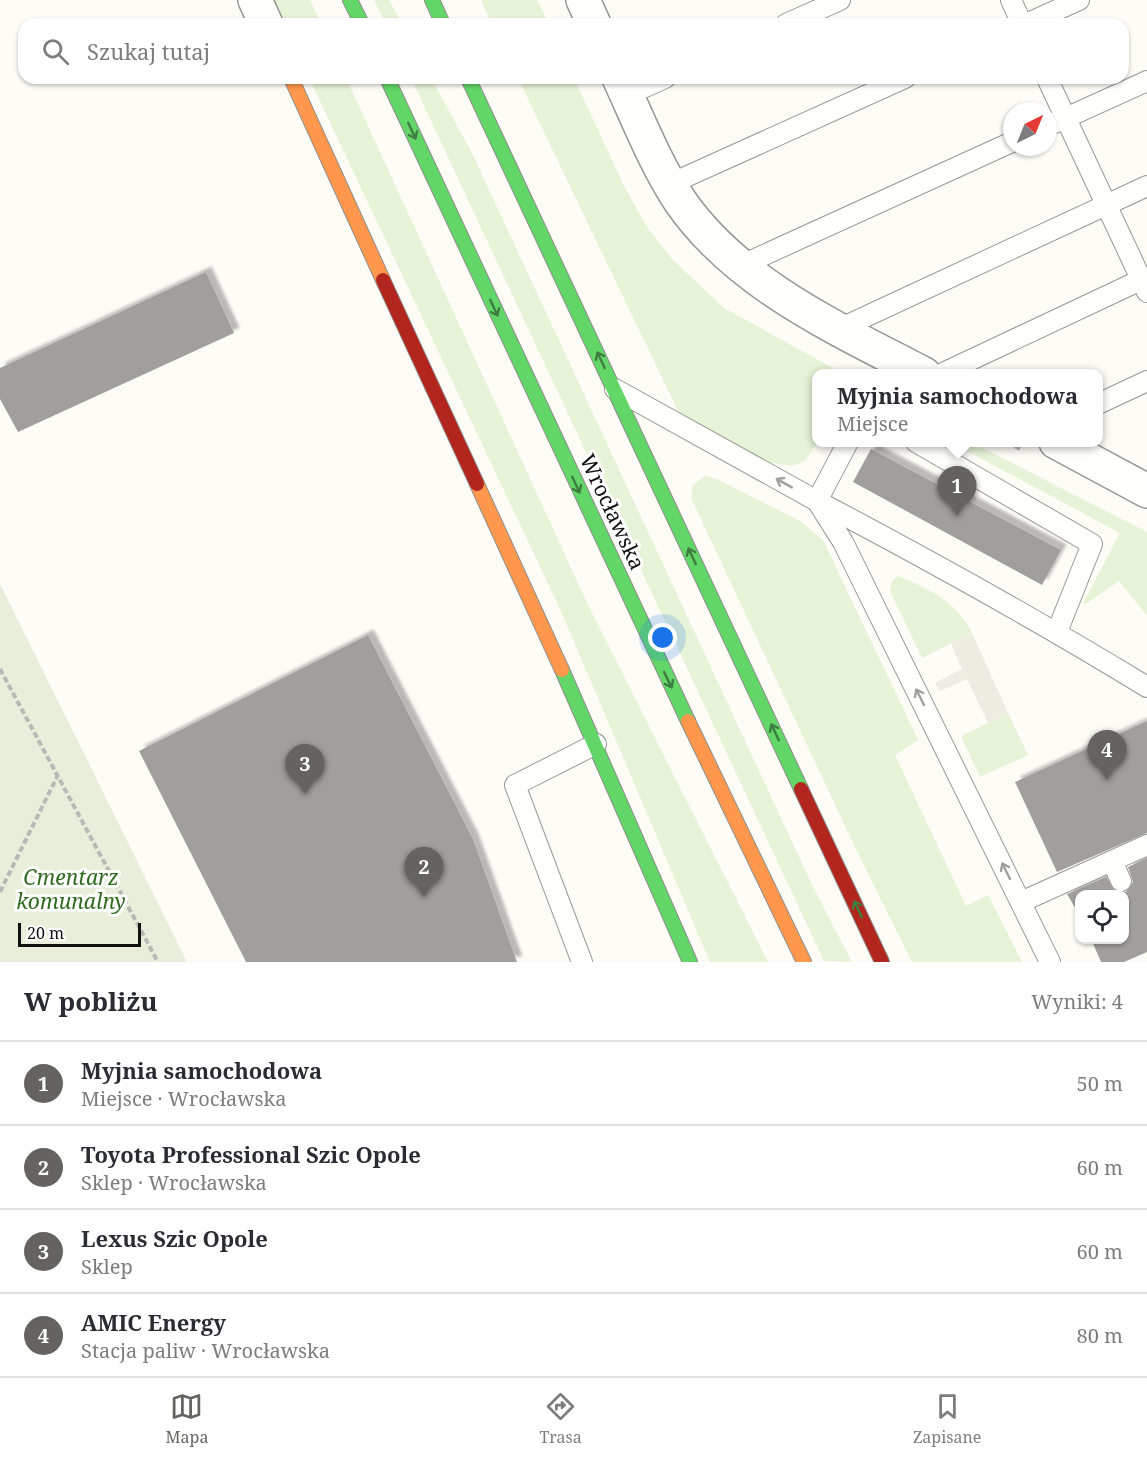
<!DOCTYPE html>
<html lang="pl">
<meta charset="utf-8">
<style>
body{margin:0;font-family:"Noto Serif",serif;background:#f2f2f3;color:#2b2b33}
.controls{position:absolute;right:18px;bottom:18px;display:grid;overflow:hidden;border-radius:12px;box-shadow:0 2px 4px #0004}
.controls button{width:54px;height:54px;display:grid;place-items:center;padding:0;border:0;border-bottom:2px solid #e1e1e2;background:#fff;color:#2b2b33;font:30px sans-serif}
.compass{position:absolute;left:1003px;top:102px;width:54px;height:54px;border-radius:50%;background:#fff;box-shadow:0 2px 4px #0004;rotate:43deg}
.scale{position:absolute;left:18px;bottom:15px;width:123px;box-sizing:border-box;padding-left:6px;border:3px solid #111;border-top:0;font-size:16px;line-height:21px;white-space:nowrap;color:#111;-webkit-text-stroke:4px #fff;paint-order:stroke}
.you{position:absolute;left:663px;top:638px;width:21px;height:21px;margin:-15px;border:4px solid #fff;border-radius:50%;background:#1a73e8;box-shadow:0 0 0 9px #1a73e833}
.badge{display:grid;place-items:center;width:39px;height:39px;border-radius:50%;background:#646362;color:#fff;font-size:20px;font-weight:700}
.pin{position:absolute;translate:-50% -50px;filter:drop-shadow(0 2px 3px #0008)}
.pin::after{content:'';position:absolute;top:32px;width:21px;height:18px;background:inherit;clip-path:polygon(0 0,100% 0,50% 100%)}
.popup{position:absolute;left:812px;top:369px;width:291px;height:78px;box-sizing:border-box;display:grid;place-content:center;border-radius:12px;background:#fff;filter:drop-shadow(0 2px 4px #0005);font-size:20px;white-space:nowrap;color:#7c7c81}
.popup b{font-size:22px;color:#2b2b33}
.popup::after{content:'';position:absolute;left:50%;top:100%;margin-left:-12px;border:12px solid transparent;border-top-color:#fff}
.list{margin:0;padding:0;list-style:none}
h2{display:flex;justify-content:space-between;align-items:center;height:78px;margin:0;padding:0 24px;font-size:26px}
h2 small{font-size:20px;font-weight:400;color:#7c7c81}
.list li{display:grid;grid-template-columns:39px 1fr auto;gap:18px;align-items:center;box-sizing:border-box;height:84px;padding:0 24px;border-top:2px solid #e1e1e2}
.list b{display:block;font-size:22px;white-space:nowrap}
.list p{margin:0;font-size:20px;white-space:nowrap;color:#7c7c81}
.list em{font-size:20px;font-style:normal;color:#7c7c81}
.icon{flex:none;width:33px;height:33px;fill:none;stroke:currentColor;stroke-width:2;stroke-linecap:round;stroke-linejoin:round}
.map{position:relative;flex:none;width:1147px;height:962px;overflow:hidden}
.search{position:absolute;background:#fff;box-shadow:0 2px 4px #0004;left:18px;right:18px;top:18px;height:66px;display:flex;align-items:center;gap:15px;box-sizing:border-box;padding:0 21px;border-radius:18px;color:#7c7c81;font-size:22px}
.sheet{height:414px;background:#fff}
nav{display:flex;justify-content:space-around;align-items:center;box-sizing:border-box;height:84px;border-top:2px solid #e1e1e2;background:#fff;font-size:16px;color:#7c7c81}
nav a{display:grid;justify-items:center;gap:3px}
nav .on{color:#646362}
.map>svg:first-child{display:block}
.green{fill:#e7f3d7}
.cemetery{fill:#e9eedb}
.plaza{fill:#edebe2}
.building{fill:#a19f9c;filter:url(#shadow)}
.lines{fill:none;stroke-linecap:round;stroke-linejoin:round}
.lane-casing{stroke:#979795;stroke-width:22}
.street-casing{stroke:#979795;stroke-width:36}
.fast-casing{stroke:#8e8d8b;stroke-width:16}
.slow-casing{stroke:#8e8d8b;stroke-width:16}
.jam-casing{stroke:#8e8d8b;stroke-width:16}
.path{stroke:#b9b9b8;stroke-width:4;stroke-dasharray:6 3;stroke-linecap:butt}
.lane{stroke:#fffffe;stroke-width:20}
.street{stroke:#fffffe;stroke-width:33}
.fast{stroke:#63d668;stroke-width:14}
.slow{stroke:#ff974d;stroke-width:14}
.jam{stroke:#b3261e;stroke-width:14}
.oneway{stroke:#3e7d41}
.oneway2{stroke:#a0a09f}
.labels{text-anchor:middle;stroke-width:6;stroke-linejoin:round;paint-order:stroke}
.street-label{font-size:21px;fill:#111;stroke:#fff}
.park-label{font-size:21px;font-style:italic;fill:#2f6b1f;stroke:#fff}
</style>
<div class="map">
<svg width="1147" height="962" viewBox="0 0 1147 962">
<defs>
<filter id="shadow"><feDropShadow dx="5.5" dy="-5.5" stdDeviation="1.5" flood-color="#0004"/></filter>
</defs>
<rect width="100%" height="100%" fill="#fdfcf7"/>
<g class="green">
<path d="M 272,0 L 310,0 L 321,24 L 283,24 Z"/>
<path d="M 374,0 L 389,0 L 402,24 L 386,24 Z"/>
<path d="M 481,0 L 537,0 L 549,24 L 492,24 Z"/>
<path d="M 309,78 L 346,78 L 589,607 L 768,962 L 710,962 L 561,611 Z"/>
<path d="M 411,78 L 431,78 L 471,151 L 813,887 L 852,962 L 824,961 Z"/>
<path d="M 518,78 L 574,78 L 624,186 L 647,227 L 673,260 L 724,308 L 842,373 L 816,374 L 817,443 L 806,460 L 793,466 L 765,462 L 678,411 Z"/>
<path d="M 952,443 L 973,443 L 1147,532 L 1147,616 L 1119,581 L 1086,604 L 1083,603 L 1120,533 Z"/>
<path d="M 705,476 L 717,479 L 800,521 L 823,540 L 918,740 L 895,755 L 966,906 L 988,895 L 1022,962 L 912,962 L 854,845 L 691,498 L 693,485 Z"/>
<path d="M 898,576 C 930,589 956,601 972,633 L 922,658 L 890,591 L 892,581 Z"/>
<path d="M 1008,713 L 1028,755 L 980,777 L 961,736 Z"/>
</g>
<path class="cemetery" d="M 0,584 L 187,962 L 0,962 Z"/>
<path class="plaza" d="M 972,633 L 1008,713 L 988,723 L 967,679 L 940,691 L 935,683 L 962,669 L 951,644 Z"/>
<g class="building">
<path d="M 206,272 L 234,333 L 18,432 L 0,399 L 0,368 Z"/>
<path d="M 871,449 L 1061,550 L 1042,585 L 853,482 Z"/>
<path d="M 368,635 L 473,839 L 517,962 L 246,962 L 139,751 Z"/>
<path d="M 1147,721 L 1147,833 L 1057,872 L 1015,782 Z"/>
<path d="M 1147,858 L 1147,952 L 1124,962 L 1101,962 L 1091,939 L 1125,939 L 1125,894 L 1080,894 L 1080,916 L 1067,894 L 1106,877 L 1114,890 L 1126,892 L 1133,882 L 1128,867 Z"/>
</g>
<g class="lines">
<g class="lane-casing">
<g id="lane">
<path d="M 1011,0 L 1022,24"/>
<path d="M 786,24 L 840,0"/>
<path d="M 1026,24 L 1079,0"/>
<path d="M 1047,78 L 1147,292"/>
<path d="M 627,95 L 665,78"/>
<path d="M 1048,126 L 1147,81"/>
<path d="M 670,184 L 905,78"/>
<path d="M 742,265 L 1012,142"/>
<path d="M 839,329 L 1147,186"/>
<path d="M 941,374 L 1147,277"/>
<path d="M 615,389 L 817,501 L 843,542 L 1050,962"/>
<path d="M 1098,404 L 1147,381"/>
<path d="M 848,442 L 817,501 C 929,560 1039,621 1147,687"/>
<path d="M 916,442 L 1092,544 L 1057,632"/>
<path d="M 1112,861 L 1121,881"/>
<path d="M 1021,902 L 1147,845"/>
<path d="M 582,962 L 515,785 L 596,744"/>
</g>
</g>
<g class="street-casing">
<g id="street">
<path d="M 255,0 L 266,24"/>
<path d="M 583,0 L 594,24"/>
<path d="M 619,78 C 638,119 655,163 680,201 C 737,284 838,329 924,374"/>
<path d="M 1056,442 L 1147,491"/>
</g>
</g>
<g class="fast-casing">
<g id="fast">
<path d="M 350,0 L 362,24"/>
<path d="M 432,0 L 443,24"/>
<path d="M 387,78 L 688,721"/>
<path d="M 468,78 L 801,789"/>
<path d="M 562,670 L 690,962"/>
</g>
</g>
<g class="slow-casing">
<g id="slow">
<path d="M 291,78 L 383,280"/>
<path d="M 477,484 L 562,670"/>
<path d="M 688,721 L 804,962"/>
</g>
</g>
<g class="jam-casing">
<g id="jam">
<path d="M 383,280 L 477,484"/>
<path d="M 801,789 L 882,962"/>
</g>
</g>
<g class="path">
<path d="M 1007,442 L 1020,449"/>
<path d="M 0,669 L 158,962"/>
<path d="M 0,892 L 57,777"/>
</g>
<use href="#lane" class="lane"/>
<use href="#street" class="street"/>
<use href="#fast" class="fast"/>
<use href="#slow" class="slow"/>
<use href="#jam" class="jam"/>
</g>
<defs><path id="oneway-shaft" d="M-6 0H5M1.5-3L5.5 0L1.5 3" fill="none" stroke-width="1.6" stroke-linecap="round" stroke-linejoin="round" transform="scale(1.5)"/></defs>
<g class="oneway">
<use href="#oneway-shaft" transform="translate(412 131) rotate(65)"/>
<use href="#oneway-shaft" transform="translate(494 308) rotate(65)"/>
<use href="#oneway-shaft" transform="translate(601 360) rotate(-115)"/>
<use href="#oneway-shaft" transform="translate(576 485) rotate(65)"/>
<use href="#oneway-shaft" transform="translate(692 556) rotate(-115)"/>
<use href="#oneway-shaft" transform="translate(668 680) rotate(64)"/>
<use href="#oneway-shaft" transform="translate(775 732) rotate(-115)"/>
<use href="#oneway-shaft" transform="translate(858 909) rotate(-115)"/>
</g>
<g class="oneway2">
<use href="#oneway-shaft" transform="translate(784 483) rotate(-151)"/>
<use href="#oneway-shaft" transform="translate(920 697) rotate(-116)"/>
<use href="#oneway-shaft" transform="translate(1006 871) rotate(-116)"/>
</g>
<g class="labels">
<g class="street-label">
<text transform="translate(612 512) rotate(65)" y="7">Wrocławska</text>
</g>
<g class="park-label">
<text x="71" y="885">Cmentarz<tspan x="71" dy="24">komunalny</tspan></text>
</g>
</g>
</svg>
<div class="controls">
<button><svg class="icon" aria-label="locate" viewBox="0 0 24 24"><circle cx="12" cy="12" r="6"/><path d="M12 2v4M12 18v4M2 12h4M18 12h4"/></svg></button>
</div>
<svg class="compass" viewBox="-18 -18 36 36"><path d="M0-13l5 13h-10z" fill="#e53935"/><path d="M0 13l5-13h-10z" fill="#7c7c81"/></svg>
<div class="scale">20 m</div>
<div class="you"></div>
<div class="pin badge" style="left:957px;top:516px">1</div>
<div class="popup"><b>Myjnia samochodowa</b>Miejsce</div>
<div class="pin badge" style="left:424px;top:897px">2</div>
<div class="pin badge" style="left:305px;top:794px">3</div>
<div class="pin badge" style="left:1107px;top:780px">4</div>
<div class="search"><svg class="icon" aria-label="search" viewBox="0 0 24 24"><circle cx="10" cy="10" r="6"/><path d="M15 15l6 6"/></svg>Szukaj tutaj</div>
</div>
<section class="sheet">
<h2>W pobliżu<small>Wyniki: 4</small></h2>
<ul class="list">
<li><span class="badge">1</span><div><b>Myjnia samochodowa</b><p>Miejsce · Wrocławska</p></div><em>50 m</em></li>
<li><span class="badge">2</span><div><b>Toyota Professional Szic Opole</b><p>Sklep · Wrocławska</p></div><em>60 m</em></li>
<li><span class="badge">3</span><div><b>Lexus Szic Opole</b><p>Sklep</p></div><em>60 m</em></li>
<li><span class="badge">4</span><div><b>AMIC Energy</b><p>Stacja paliw · Wrocławska</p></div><em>80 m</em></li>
</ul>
</section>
<nav>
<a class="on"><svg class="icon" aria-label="map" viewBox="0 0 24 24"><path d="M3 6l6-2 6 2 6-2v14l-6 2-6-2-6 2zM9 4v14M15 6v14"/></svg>Mapa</a>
<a><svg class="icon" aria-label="directions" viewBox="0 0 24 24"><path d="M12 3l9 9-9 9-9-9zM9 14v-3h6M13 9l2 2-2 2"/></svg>Trasa</a>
<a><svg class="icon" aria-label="saved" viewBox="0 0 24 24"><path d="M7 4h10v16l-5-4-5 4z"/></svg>Zapisane</a>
</nav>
